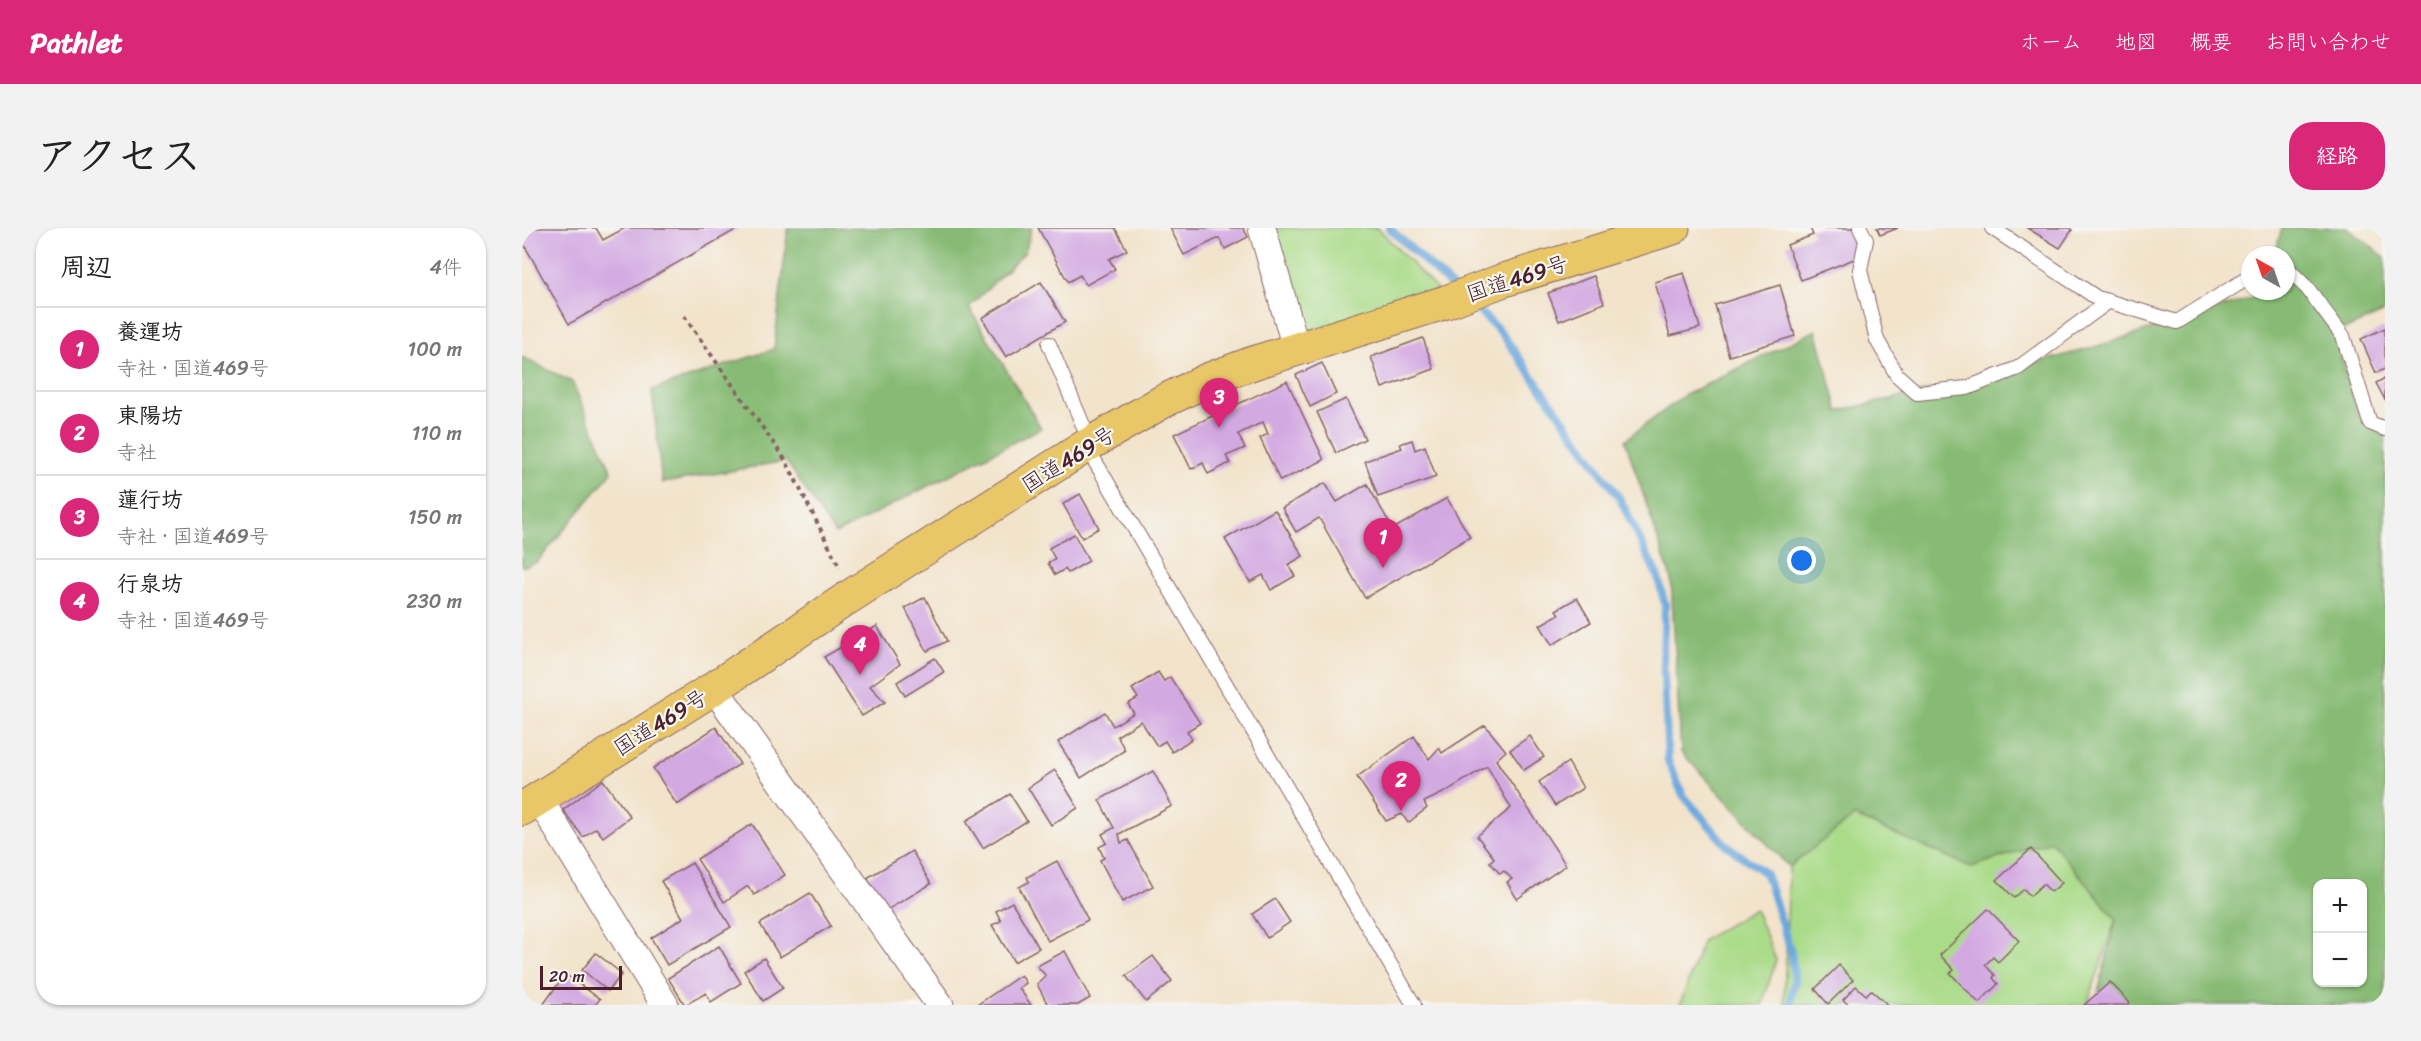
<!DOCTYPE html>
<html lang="ja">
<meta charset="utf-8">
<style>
body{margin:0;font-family:Sriracha,"Klee One",sans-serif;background:#f2f2f2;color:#222}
.controls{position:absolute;right:18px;bottom:18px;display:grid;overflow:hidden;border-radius:12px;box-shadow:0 2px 4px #0004}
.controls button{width:54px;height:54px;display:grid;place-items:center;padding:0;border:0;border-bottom:2px solid #e0e0e0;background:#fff;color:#222;font:30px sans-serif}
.compass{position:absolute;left:1719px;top:18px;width:54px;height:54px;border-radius:50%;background:#fff;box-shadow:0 2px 4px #0004;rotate:320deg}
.scale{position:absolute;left:18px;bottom:15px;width:82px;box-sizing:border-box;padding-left:6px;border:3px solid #4a1f2b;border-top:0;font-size:16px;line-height:21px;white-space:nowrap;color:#4a1f2b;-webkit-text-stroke:4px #f6f6f2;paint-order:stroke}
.you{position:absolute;left:1280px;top:333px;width:21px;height:21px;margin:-15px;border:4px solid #fff;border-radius:50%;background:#1a73e8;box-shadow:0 0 0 9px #1a73e833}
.badge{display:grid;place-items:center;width:39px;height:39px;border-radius:50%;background:#db2777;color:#fff;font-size:20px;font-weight:700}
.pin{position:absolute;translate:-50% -50px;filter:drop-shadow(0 2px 3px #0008)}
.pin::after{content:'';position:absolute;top:32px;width:21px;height:18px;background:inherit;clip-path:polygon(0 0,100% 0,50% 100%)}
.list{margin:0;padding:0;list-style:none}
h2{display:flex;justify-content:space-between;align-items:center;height:78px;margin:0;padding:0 24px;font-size:26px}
h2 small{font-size:20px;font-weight:400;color:#767676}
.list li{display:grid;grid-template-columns:39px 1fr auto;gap:18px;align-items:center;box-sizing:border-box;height:84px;padding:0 24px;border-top:2px solid #e0e0e0}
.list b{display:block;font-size:22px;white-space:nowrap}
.list p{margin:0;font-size:20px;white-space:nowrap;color:#767676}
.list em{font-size:20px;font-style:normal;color:#767676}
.map{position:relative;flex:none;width:1863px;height:777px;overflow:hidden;border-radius:24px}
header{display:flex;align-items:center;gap:36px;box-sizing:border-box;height:84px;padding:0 30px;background:#db2777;color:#fff}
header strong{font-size:28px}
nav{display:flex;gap:33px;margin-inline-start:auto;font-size:21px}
.intro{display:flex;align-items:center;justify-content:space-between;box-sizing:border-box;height:144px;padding:0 36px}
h1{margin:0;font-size:42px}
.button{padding:15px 27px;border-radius:24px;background:#db2777;color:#fff;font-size:21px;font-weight:700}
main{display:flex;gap:36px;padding:0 36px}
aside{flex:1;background:#fff;border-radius:24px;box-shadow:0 2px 4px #0004}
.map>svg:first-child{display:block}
.green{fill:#aadb89;stroke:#7a7d5a;stroke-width:1.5}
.forest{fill:#87bb75;stroke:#686d50;stroke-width:1.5;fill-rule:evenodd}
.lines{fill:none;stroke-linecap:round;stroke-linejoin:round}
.stream{stroke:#6ca8dd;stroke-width:8}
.building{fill:#d3a9e2}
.service-casing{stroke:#856463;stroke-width:16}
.minor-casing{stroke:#856463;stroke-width:29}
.trunk-casing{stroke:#856463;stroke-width:35}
.path{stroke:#856463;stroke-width:4;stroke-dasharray:4.5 4.5;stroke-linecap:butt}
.service{stroke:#fff;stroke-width:14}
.minor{stroke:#fff;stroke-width:27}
.trunk{stroke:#e9c769;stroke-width:33}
.labels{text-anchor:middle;stroke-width:4.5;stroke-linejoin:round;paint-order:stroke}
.street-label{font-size:22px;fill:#4a1f2b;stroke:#f6f6f2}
</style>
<header>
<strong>Pathlet</strong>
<nav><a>ホーム</a><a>地図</a><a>概要</a><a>お問い合わせ</a></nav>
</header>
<div class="intro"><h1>アクセス</h1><a class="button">経路</a></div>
<main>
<aside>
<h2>周辺<small>4件</small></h2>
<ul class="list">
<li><span class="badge">1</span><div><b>養運坊</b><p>寺社 · 国道469号</p></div><em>100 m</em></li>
<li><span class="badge">2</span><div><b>東陽坊</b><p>寺社</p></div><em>110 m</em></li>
<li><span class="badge">3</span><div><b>蓮行坊</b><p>寺社 · 国道469号</p></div><em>150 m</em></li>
<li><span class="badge">4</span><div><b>行泉坊</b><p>寺社 · 国道469号</p></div><em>230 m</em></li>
</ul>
</aside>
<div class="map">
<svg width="1863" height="777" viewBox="0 0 1863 777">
<rect width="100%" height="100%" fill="#f6f6f2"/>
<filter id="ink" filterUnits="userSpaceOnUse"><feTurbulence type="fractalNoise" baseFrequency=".0167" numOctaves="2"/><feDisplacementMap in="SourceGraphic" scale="12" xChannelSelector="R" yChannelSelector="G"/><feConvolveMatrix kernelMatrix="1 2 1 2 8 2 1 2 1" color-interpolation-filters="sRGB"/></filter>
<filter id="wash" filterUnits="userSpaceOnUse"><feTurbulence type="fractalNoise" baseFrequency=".008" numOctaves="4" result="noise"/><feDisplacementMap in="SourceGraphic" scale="24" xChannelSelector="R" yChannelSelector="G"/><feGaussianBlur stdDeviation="1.35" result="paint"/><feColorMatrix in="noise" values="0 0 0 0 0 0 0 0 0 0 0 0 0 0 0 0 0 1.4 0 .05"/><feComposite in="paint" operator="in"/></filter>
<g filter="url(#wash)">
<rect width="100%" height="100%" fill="#f2e3ca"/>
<g class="green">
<path d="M 744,0 L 856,0 L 916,63 L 780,106 Z"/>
<path d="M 1332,588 L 1449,639 L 1529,613 L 1594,691 L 1565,777 L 1262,777 L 1267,639 Z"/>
<path d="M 1233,681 L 1254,732 L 1240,777 L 1158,777 L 1181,712 Z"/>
</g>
<g class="forest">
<path d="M 266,0 L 510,0 L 503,24 L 447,79 L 519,200 L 313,306 L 264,233 L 140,255 L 130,162 L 252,121 Z"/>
<path d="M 1760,0 L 1825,0 L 1863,29 L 1863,84 L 1812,106 L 1838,191 L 1863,201 L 1863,777 L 1573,777 L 1594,691 L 1529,613 L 1449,639 L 1332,588 L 1267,639 L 1159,524 L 1149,350 L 1103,212 L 1163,167 L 1294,102 L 1316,183 L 1428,158 L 1566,121 L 1740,67 L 1742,63 L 1764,63 L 1764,27 L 1752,27 ZM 1796,656 L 1840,656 L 1840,754 L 1796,754 Z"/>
<path d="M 0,129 L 50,154 L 90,244 L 15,334 L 0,339 Z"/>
</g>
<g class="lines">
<g class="stream">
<path d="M 867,0 L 935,63"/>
<path d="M 947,74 L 978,103 L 1098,271 L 1136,349 L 1143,377 L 1141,426 L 1146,533 L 1161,567 L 1203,616 L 1244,646 L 1269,724 L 1273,754 L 1268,777"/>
</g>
</g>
<g id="blocks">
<g class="building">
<path d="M 0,0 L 74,0 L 81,12 L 103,0 L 217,0 L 47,96 L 0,13 Z"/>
<path d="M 516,0 L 593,0 L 605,22 L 587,31 L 593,41 L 564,57 L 558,47 L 546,54 Z"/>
<path d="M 648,0 L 721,0 L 726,9 L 703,21 L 697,10 L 662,27 Z"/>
<path d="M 1288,0 L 1331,0 L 1342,27 L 1279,52 L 1265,17 L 1291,7 Z"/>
<path d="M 1355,0 L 1376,0 L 1358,7 Z"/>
<path d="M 1505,0 L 1547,0 L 1550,2 L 1538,20 Z"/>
<path d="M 1162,45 L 1178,100 L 1148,108 L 1133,54 Z"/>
<path d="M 1072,48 L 1082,75 L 1037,93 L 1026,65 Z"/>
<path d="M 519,54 L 543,94 L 484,129 L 460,90 Z"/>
<path d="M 1258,57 L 1273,108 L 1207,128 L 1193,77 Z"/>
<path d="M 1863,100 L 1863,141 L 1854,145 L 1839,111 Z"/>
<path d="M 901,110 L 912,141 L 860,160 L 849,129 Z"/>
<path d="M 800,135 L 814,166 L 788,179 L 774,147 Z"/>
<path d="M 1863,150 L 1863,172 L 1854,155 Z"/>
<path d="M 765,153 L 802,232 L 758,253 L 738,210 L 746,206 L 741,194 L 716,206 L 723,220 L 704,228 L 708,235 L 686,246 L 681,235 L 669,241 L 652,206 Z"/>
<path d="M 824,171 L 843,211 L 814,225 L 795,184 Z"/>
<path d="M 890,212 L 893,222 L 903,218 L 914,249 L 856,269 L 843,233 L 880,220 L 878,216 Z"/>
<path d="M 803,255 L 815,274 L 845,256 L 871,301 L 925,270 L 948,309 L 843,370 L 797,290 L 774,304 L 760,280 Z"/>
<path d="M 558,266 L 577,300 L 560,310 L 541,276 Z"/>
<path d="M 753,282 L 781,328 L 766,337 L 773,348 L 749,362 L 741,347 L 728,354 L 703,311 Z"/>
<path d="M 552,306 L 567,333 L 546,345 L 543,341 L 533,347 L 526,335 L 533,331 L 527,320 Z"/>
<path d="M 403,369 L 425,413 L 405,423 L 383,380 Z"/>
<path d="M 1055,370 L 1069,394 L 1030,417 L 1018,397 L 1037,386 L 1034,382 Z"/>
<path d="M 355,398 L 378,436 L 348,458 L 363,474 L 340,488 L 302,429 Z"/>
<path d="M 413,430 L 422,444 L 383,468 L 375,454 Z"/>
<path d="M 636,444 L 642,453 L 648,449 L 678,495 L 665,503 L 670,511 L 650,524 L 643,513 L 635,518 L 619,493 L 595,508 L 603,522 L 559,550 L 536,514 L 583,484 L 591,498 L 612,485 L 606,476 L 616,470 L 610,461 Z"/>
<path d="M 963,497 L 984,523 L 974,532 L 1044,637 L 995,671 L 985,654 L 990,651 L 982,643 L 978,646 L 968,634 L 972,630 L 955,608 L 989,580 L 965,538 L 925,563 L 902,574 L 905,580 L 886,595 L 880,586 L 864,593 L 835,549 L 892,508 L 907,531 L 917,520 L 920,525 Z"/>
<path d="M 194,499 L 218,536 L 155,577 L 131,540 Z"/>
<path d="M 1008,508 L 1022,529 L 1002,542 L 988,522 Z"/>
<path d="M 1046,534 L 1061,560 L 1033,578 L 1017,554 Z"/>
<path d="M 533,542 L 556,580 L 529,597 L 506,560 Z"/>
<path d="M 631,543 L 650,578 L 597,606 L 599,615 L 606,612 L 631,658 L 600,674 L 578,632 L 582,630 L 577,619 L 585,615 L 580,606 L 592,600 L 577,572 Z"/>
<path d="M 81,552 L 108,589 L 81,609 L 74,600 L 61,609 L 41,582 Z"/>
<path d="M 488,566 L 505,593 L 461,620 L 444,593 Z"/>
<path d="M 230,596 L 263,647 L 232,667 L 226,658 L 202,674 L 175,631 Z"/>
<path d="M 1509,621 L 1540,655 L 1529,664 L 1521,656 L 1508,668 L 1502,661 L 1492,670 L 1475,652 Z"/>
<path d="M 390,623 L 409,656 L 365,682 L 345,650 Z"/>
<path d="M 535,633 L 566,692 L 526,713 L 497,659 L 507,654 L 505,649 Z"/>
<path d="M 170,635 L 209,699 L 145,737 L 129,710 L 161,690 L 139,653 Z"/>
<path d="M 288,665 L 309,698 L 258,729 L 238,696 Z"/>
<path d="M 753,671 L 768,694 L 745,710 L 730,686 Z"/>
<path d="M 490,674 L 517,720 L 492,734 L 470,697 L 479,693 L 474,683 Z"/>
<path d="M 1466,681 L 1497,713 L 1476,734 L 1471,729 L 1463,737 L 1473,747 L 1471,750 L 1476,756 L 1457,775 L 1428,745 L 1432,742 L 1418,727 Z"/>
<path d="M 197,718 L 219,755 L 189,774 L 184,765 L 163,777 L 146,750 Z"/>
<path d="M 543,723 L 568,770 L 556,777 L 526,777 L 515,756 L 524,748 L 515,738 Z"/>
<path d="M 74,725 L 100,746 L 86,763 L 60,742 Z"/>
<path d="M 631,728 L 650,753 L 624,774 L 604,748 Z"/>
<path d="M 242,730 L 261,760 L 241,773 L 222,743 Z"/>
<path d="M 1317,737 L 1331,752 L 1306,776 L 1293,761 Z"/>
<path d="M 43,746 L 78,771 L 73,777 L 21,777 Z"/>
<path d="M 499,747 L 504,755 L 497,760 L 509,777 L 455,777 Z"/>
<path d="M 1588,754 L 1608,775 L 1606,777 L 1562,777 Z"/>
<path d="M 1334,758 L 1344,767 L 1349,762 L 1366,777 L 1327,777 L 1321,772 Z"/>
</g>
</g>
</g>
<g filter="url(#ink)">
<use href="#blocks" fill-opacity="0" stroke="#856463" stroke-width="1.5"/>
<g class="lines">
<g class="service-casing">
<g id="service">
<path d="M 1338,0 L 1344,12 L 1338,42 L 1355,112 L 1375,147 L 1395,165 L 1445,160 L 1496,140 L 1587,73"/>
<path d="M 1470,0 L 1575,70 L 1655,94 L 1721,53 L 1728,51"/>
<path d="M 1764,43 L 1767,42 L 1786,61 L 1821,108 L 1848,195 L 1863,201"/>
<path d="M 527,116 L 563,202 L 564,218 L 892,777"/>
</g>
</g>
<g class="minor-casing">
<g id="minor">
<path d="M 740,0 L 774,120"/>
<path d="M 192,460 L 418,777"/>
<path d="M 17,571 L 143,777"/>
</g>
</g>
<g class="trunk-casing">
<path id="trunk" d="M 0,581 L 192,460 L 327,369 L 564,218 L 640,174 L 685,152 L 731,135 L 924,74 L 979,53 L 1151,0"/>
</g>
<path class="path" d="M 162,88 L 264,233 L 318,340"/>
<use href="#service" class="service"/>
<use href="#minor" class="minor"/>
<use href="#trunk" class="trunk"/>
</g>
</g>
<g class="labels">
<g class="street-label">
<text transform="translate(995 50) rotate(-18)" y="8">国道469号</text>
<text transform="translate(546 231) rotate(-32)" y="8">国道469号</text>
<text transform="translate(138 494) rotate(-32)" y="8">国道469号</text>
</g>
</g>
</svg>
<div class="controls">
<button>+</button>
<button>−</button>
</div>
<svg class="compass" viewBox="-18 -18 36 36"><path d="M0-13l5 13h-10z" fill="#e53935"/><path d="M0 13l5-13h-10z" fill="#767676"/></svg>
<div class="scale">20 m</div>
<div class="you"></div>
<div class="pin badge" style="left:861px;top:340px">1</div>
<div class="pin badge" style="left:879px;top:583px">2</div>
<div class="pin badge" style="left:697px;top:200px">3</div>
<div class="pin badge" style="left:338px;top:447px">4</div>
</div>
</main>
